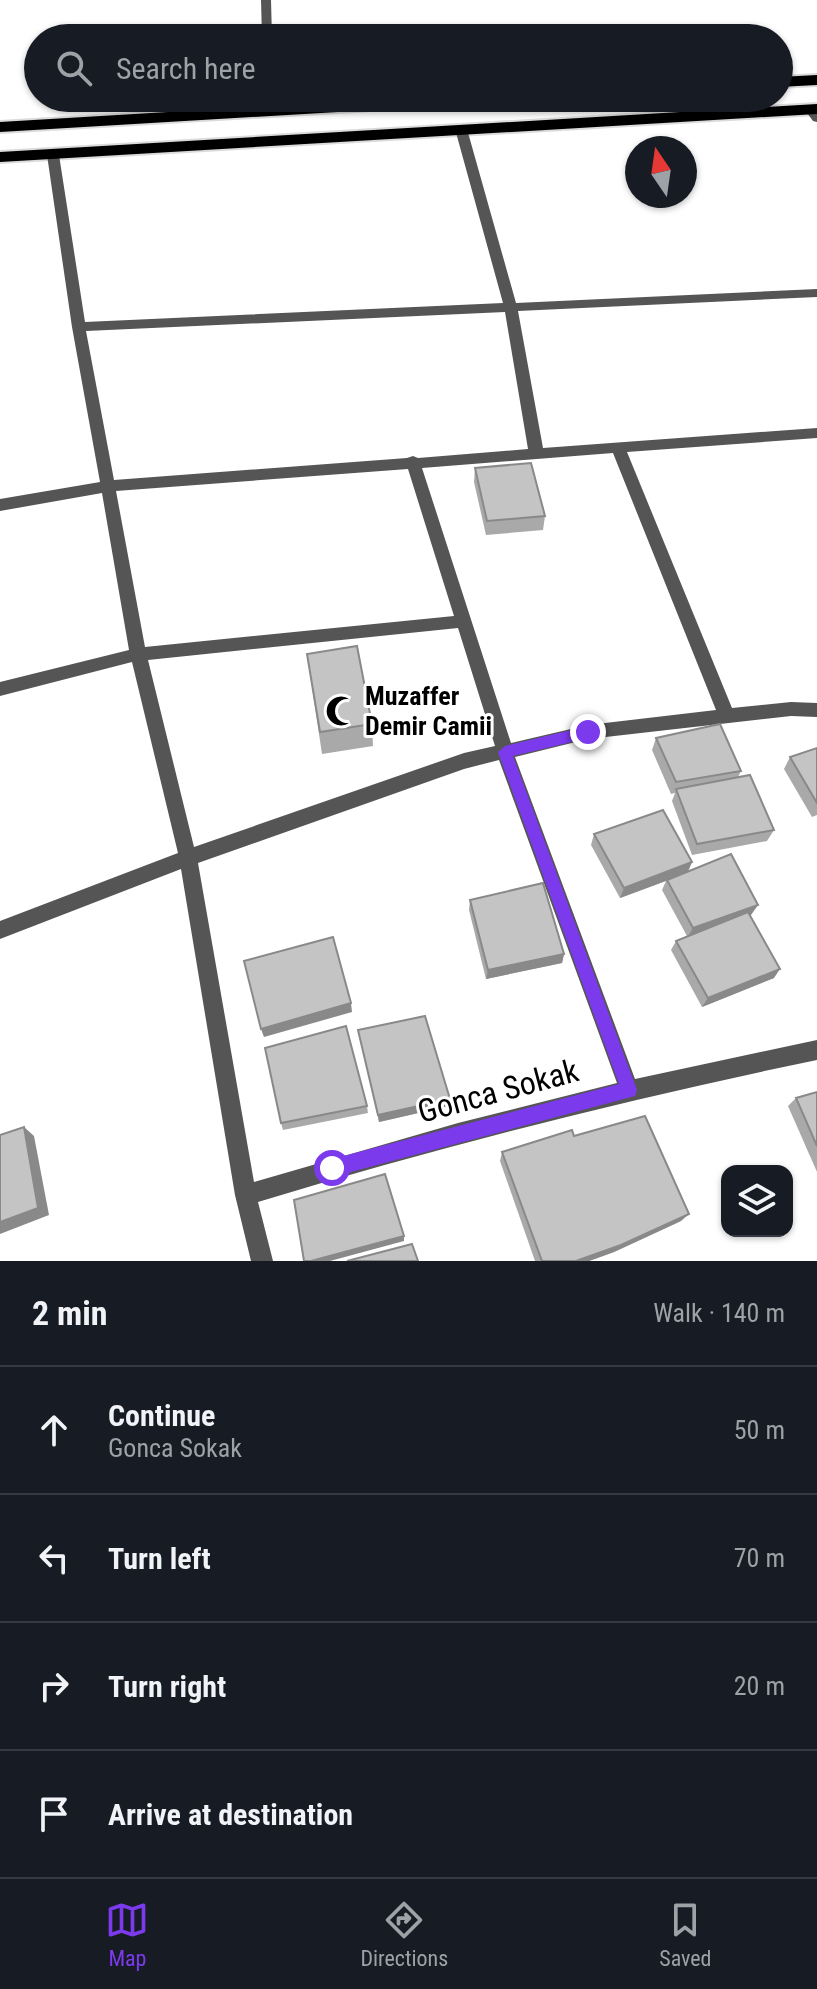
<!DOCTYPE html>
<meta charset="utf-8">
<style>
body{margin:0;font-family:"Roboto Condensed",sans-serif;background:#242831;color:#f1f3f6}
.controls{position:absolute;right:24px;bottom:24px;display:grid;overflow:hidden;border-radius:16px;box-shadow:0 2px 6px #0004}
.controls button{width:72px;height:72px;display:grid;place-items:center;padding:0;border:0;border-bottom:2px solid #363941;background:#171b24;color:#f1f3f6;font:40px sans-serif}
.compass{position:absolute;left:625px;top:136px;width:72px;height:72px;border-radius:50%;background:#171b24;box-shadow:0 2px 6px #0004;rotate:347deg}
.stop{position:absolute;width:24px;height:24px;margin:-18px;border:6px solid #7c3aed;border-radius:50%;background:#fff}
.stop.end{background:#7c3aed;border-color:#fff;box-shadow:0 2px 8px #0008}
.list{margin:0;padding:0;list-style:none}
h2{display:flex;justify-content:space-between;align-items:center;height:104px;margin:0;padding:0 32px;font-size:34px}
h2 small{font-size:26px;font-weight:400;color:#9ea1a6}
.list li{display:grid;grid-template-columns:52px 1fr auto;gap:24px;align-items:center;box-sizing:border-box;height:128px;padding:0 32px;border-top:2px solid #363941}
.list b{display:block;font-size:30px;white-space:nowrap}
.list p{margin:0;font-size:26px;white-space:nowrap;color:#9ea1a6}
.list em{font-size:26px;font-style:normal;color:#9ea1a6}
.icon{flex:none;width:44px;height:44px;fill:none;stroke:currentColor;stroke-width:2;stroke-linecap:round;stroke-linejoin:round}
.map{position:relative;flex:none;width:817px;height:1261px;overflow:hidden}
.search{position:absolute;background:#171b24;box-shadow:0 2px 6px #0004;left:24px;right:24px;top:24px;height:88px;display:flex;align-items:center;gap:20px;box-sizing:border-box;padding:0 28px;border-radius:44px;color:#9ea1a6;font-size:30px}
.sheet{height:616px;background:#171b24}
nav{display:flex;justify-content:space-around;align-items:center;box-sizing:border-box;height:112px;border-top:2px solid #363941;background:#171b24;font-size:22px;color:#9ea1a6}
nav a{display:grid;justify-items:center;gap:4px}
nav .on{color:#7c3aed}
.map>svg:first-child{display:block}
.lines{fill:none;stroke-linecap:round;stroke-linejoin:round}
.highway-casing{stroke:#dbdbdb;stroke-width:4}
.street{fill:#555;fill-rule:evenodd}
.highway{fill:#000;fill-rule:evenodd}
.wall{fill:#a9a9a9}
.shaded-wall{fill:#898989}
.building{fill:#c4c4c4;stroke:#898989;stroke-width:2}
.route{fill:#7c3aed}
.labels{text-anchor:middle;stroke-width:6;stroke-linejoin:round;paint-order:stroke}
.poi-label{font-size:26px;font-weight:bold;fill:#000;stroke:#fff;text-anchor:start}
.near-street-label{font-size:32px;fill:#000;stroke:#fff}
</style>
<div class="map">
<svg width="817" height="1261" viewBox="0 0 817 1261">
<rect width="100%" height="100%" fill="#fff"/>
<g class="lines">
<g class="highway-casing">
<g id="highway">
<path d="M 817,75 L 817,85 L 779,87 L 779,77 Z"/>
<path d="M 405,98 L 497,98 L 489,103 L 0,132 L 0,122 Z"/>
<path d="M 817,104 L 817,114 L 0,162 L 0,152 Z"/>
</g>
</g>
<g class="street">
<path d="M 261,0 L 271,0 L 272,38 L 262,38 Z"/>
<path d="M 262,98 L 274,98 L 273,113 L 263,111 Z"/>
<path d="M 806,107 L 814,107 L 817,111 L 817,122 L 813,121 L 804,109 Z"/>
<path d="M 461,126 L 467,129 L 516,303 L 817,289 L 817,297 L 518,311 L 543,448 L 817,428 L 817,438 L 627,452 L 732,708 L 791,702 L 817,703 L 817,717 L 791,716 L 588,739 L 515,757 L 635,1079 L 817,1040 L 817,1060 C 628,1099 442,1146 258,1202 L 273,1261 L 251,1261 L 235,1195 L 181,869 L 0,939 L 0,921 L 178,853 L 132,662 L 0,696 L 0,682 L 129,650 L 102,493 L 0,511 L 0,499 L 100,482 L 72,327 L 47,155 L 53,152 L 59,155 L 85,322 L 503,303 L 455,129 ZM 505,312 L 528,449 L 418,458 L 413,456 L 407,458 L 114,480 L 86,331 ZM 613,453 L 716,710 L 588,725 L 511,743 L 422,468 ZM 408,469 L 454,616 L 145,647 L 116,491 ZM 458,628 L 495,746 L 464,753 L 194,847 L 148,660 ZM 499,760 L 617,1083 L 458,1123 L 254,1182 L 198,863 L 464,769 Z"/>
</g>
<use href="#highway" class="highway"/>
</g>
<g class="wall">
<path d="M 475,468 L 545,516 L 543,530 L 486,535 L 474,482 Z"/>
<path d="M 307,654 L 372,724 L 373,746 L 322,754 Z"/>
<path d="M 656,738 L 741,771 L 738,777 L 774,830 L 767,841 L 692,855 L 672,801 L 675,793 L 671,794 L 652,750 Z"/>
<path d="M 817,748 L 817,815 L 812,817 L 784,769 L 790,757 Z"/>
<path d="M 594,834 L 692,862 L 688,872 L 758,905 L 750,915 L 774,978 L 702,1007 L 671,950 L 676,941 L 687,936 L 662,890 L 666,881 L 620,898 L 591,845 Z"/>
<path d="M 470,900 L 564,954 L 562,963 L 486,979 L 469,910 Z"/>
<path d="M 358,1030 L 449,1106 L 379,1122 Z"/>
<path d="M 817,1092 L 817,1172 L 788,1106 L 796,1098 Z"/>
<path d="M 367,1106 L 368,1113 L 283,1130 L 281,1123 Z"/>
<path d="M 574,1136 L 681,1221 L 614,1252 L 589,1261 L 535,1261 L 500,1161 L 502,1152 Z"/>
</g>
<g class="shaded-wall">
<path d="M 692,862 L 687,873 L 620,898 L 624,888 Z"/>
<path d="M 758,905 L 751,915 L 687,938 L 693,928 Z"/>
<path d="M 564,954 L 562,963 L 486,979 L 488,970 Z"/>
<path d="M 780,969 L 774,978 L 702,1007 L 708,998 Z"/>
<path d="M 351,1003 L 352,1012 L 264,1037 L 261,1029 Z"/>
<path d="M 450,1099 L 449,1106 L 379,1122 L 378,1115 Z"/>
<path d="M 24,1127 L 34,1136 L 49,1215 L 0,1234 L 0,1222 Z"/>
<path d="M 689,1214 L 681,1221 L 614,1252 L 589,1261 L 576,1261 Z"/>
<path d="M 404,1236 L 404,1241 L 330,1261 L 311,1261 Z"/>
</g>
<g class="building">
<path d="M 531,463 L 545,516 L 487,521 L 475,468 Z"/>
<path d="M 357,646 L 372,724 L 320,732 L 307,654 Z"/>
<path d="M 720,724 L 741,771 L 676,782 L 656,738 Z"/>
<path d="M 817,748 L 817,803 L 790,757 Z"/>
<path d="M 750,775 L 774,830 L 697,844 L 676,789 Z"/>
<path d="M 663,810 L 692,862 L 624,888 L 594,834 Z"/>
<path d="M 731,854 L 758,905 L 693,928 L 667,880 Z"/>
<path d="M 543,883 L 564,954 L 488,970 L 470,900 Z"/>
<path d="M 748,912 L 780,969 L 708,998 L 676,941 Z"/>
<path d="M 333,937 L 351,1003 L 261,1029 L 244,961 Z"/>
<path d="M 425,1016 L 450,1099 L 378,1115 L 358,1030 Z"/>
<path d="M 346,1026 L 367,1106 L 281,1123 L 265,1048 Z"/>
<path d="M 817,1092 L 817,1146 L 796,1098 Z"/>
<path d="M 645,1116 L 689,1214 L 621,1245 L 576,1261 L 542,1261 L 502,1152 L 572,1130 L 574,1136 Z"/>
<path d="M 24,1127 L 38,1208 L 0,1222 L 0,1135 Z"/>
<path d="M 385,1174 L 404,1236 L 311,1261 L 304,1261 L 294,1200 Z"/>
<path d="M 412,1244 L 418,1261 L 347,1261 Z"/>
</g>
<path class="route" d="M 588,726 L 595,732 L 593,737 L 513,756 L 637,1090 L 635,1096 L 332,1177 L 326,1174 L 323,1168 L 332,1159 L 619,1084 L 498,752 L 505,746 Z"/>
<defs>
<g id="mosque-bare" transform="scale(2.4)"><path d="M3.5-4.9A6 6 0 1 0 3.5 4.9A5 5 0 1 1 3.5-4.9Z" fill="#000" stroke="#fff" stroke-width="2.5" paint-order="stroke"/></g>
</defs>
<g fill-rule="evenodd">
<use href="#mosque-bare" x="341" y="711"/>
</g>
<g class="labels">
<g class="poi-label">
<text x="365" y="705">Muzaffer<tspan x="365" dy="30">Demir Camii</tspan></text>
</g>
<g class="near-street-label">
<text transform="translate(498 1091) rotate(-15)" y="11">Gonca Sokak</text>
</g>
</g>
</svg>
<div class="controls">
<button><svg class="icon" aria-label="layers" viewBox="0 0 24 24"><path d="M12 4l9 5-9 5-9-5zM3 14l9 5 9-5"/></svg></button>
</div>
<svg class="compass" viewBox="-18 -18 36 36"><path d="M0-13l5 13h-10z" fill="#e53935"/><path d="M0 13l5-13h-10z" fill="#9ea1a6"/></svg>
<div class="stop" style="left:332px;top:1168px"></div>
<div class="stop end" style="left:588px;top:732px"></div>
<div class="search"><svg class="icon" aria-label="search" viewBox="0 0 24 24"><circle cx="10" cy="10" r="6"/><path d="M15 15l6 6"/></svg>Search here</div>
</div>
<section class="sheet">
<h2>2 min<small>Walk · 140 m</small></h2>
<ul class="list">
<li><svg class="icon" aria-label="ahead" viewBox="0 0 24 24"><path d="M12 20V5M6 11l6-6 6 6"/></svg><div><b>Continue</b><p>Gonca Sokak</p></div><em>50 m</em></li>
<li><svg class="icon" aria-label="left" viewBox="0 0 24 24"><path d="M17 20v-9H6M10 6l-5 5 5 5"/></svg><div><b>Turn left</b></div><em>70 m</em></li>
<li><svg class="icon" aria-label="right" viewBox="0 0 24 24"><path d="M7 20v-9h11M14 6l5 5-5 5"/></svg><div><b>Turn right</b></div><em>20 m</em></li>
<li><svg class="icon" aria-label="arrive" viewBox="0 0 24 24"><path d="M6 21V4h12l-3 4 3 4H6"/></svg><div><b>Arrive at destination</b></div></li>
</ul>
</section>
<nav>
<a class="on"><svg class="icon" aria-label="map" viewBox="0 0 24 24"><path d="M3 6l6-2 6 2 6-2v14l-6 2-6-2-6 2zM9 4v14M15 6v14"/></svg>Map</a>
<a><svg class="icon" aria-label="directions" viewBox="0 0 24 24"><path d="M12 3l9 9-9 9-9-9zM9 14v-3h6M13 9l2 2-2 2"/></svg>Directions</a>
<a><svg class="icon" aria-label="saved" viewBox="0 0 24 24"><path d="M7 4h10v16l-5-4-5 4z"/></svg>Saved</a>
</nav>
